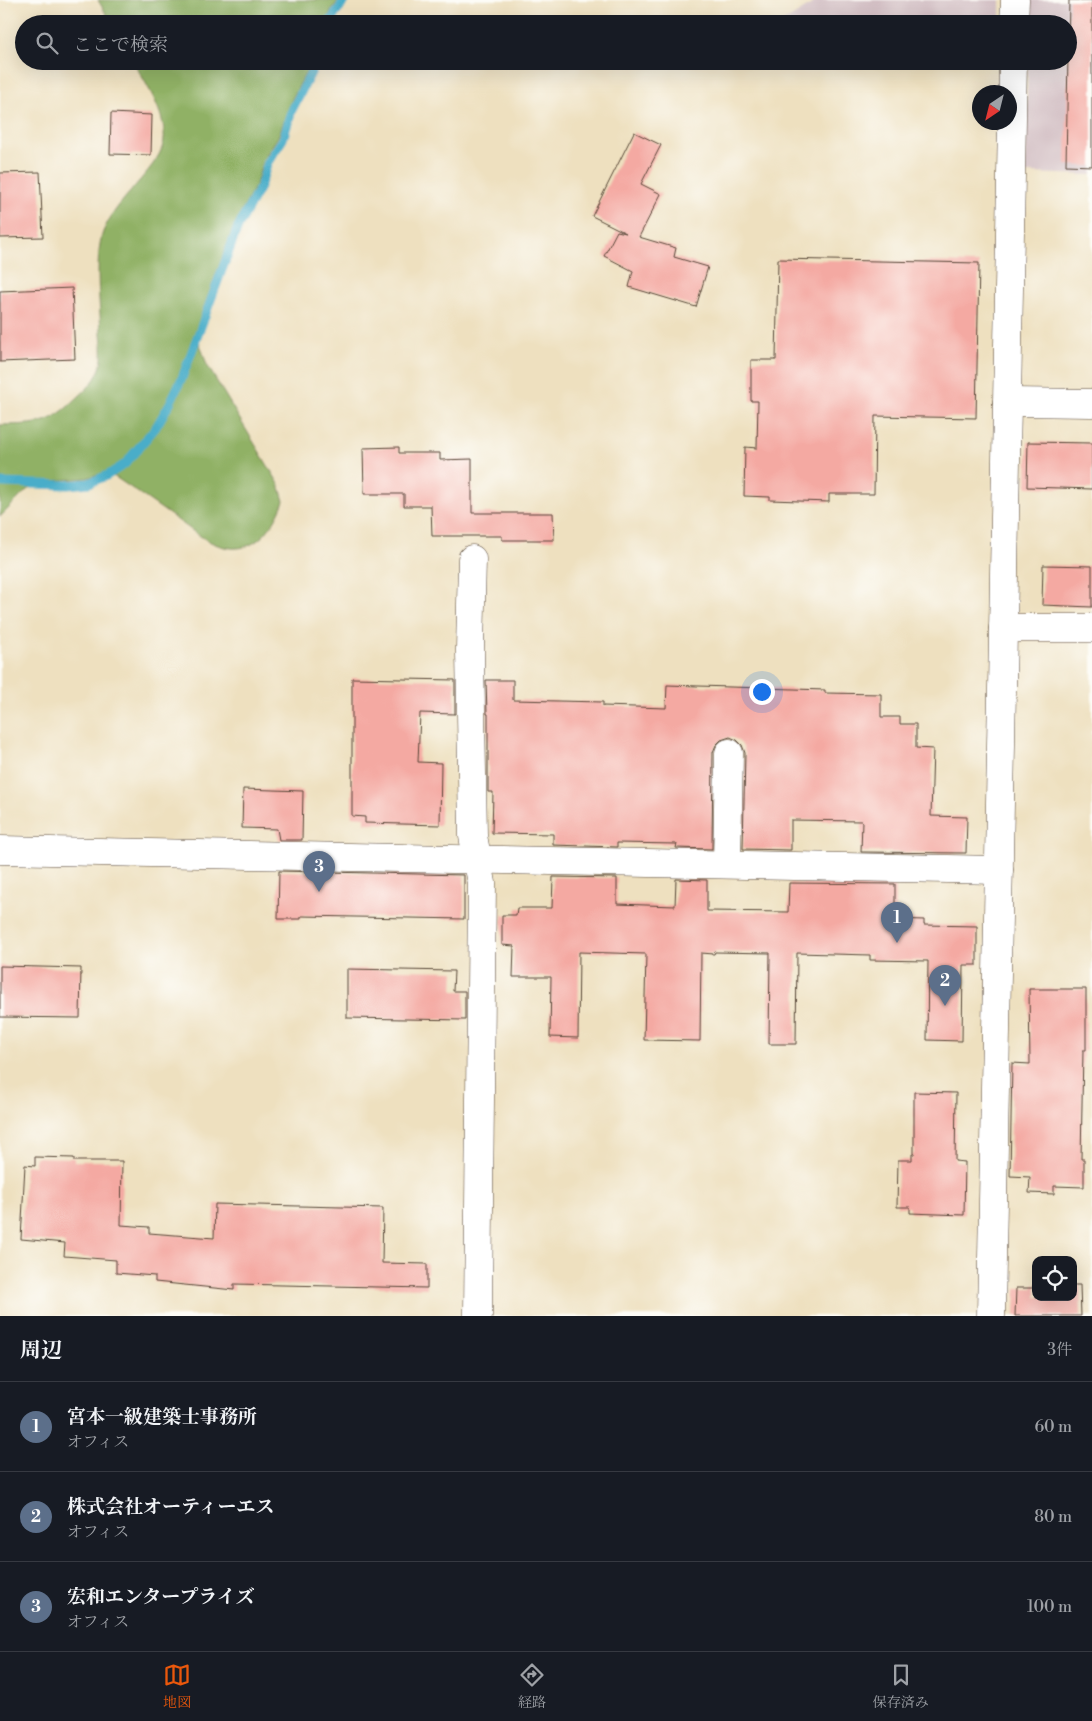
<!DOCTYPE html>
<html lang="ja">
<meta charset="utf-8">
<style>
body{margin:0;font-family:"Libre Bodoni","Noto Serif JP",serif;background:#242831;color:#f1f3f6}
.controls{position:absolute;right:15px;bottom:15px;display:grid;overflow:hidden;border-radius:10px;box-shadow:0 5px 20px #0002}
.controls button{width:45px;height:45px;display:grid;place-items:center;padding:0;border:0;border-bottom:1px solid #363941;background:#171b24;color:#f1f3f6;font:25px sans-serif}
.compass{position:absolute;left:972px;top:85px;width:45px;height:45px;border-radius:50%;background:#171b24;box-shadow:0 5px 20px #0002;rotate:215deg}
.you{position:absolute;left:761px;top:691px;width:18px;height:18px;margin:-12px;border:4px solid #fff;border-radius:50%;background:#1a73e8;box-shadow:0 0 0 8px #1a73e833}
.badge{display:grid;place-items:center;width:32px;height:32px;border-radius:50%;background:#ea580c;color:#fff;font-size:16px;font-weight:700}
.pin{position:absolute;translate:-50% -41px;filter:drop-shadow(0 1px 2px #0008)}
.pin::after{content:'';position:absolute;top:26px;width:18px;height:15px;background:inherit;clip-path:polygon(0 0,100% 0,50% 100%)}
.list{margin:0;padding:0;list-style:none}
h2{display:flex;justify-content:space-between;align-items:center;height:65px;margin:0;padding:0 20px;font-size:21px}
h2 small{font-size:16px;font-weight:400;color:#9ea1a6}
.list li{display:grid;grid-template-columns:32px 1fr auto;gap:15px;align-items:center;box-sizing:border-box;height:90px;padding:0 20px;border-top:1px solid #363941}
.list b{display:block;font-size:19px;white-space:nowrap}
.list p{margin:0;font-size:16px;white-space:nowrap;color:#9ea1a6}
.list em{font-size:16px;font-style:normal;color:#9ea1a6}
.icon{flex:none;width:28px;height:28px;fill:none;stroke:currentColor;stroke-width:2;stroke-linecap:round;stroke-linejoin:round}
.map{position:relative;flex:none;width:1092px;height:1316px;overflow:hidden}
.search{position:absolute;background:#171b24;box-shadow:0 5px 20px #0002;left:15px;right:15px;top:15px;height:55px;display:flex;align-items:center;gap:12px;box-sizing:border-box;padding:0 18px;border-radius:28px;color:#9ea1a6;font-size:19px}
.sheet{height:335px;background:#171b24}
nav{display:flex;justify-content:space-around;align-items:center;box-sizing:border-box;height:70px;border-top:1px solid #363941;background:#171b24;font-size:14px;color:#9ea1a6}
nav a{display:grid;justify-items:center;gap:2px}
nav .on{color:#ea580c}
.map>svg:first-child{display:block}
.industrial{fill:#d2bec3}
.forest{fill:#90b165;stroke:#666e42}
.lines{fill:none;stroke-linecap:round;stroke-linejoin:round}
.stream{stroke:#4aadc9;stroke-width:9}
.building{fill:#f4a9a2}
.street-casing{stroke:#564536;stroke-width:29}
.street{stroke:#fff;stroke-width:28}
</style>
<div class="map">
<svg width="1092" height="1316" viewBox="0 0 1092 1316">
<rect width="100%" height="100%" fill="#fdfcf7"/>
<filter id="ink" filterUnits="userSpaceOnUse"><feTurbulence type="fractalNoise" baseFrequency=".02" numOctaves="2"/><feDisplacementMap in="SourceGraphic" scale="10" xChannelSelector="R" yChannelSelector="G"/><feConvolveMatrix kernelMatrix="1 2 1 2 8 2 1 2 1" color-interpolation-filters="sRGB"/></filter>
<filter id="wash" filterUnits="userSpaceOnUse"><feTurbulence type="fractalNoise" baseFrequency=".0096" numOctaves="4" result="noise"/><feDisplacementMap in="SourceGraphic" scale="20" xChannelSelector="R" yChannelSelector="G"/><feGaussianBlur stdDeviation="1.12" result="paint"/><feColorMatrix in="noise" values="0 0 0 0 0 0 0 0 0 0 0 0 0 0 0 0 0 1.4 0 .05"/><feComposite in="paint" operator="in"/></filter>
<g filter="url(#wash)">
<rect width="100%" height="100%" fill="#eee0bf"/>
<g class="industrial">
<path d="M 818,0 L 1000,0 L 1000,24 L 780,24 Z"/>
<path d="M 1029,0 L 1092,0 L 1092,175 L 1025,173 L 1028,61 L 1068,61 L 1068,24 L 1028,24 Z"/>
</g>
<g class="forest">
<path d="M 98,0 L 339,0 L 331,11 L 326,24 L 112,24 Z"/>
<path d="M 133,61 L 312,61 L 293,97 L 278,137 L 263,160 L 256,185 L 234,226 L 202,313 L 198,338 L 207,365 L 279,484 L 284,501 C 272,531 252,559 215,544 C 201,538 189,528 176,519 C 156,505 136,491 115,477 L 105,474 L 96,475 L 87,478 L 39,482 L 27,490 L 0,517 L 0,425 C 39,424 49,426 78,397 C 86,390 95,381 99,371 C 104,360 102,345 101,333 C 100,305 94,257 103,232 C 109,217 121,202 131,191 C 141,178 156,164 162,148 C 172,122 146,84 133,61 Z"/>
</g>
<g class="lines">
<g class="stream">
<path d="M 330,24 L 331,20 L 345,0"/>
<path d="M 0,483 L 68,485 L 89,483 L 108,475 L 125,464 L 156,427 L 170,403 L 182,378 L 238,227 L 260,187 L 268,162 L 283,139 L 292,110 L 317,61"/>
</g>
</g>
<g id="blocks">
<g class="building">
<path d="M 1069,0 L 1092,0 L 1092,166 L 1066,165 Z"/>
<path d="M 111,113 L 152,115 L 151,155 L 110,154 Z"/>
<path d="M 634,132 L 661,145 L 641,184 L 661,194 L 639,237 L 676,248 L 674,257 L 708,267 L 696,307 L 629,287 L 633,271 L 604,256 L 617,231 L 626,233 L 592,216 Z"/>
<path d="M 40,172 L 43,237 L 0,238 L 0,173 Z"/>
<path d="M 778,259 L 979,263 L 976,418 L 875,416 L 874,494 L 829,494 L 829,502 L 770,500 L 770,497 L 744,496 L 745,447 L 757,448 L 758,401 L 751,401 L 751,360 L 776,360 Z"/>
<path d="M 72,288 L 75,359 L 0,362 L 0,291 Z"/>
<path d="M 1028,442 L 1092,443 L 1092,489 L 1027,487 Z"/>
<path d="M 399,447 L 399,453 L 440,453 L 440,460 L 472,459 L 472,513 L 553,513 L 554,540 L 502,540 L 502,536 L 432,536 L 431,506 L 404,506 L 404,494 L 364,494 L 363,448 Z"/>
<path d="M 1043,565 L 1092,566 L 1092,607 L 1042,605 Z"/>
<path d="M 352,678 L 455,680 L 455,714 L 420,713 L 418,762 L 441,763 L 440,825 L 365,823 L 365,817 L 352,816 Z"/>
<path d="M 486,680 L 513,680 L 513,700 L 603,702 L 603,706 L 666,708 L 667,685 L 825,690 L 825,693 L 881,694 L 881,717 L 900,717 L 900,724 L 916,724 L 916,748 L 933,749 L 931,816 L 967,817 L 966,853 L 861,852 L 862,821 L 791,820 L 791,850 L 743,849 L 745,753 L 742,745 L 737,740 L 730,737 L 721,740 L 716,745 L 713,752 L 712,849 L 676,848 L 677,844 L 617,843 L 617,847 L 553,845 L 553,834 L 492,833 L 493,792 L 488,792 L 488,714 L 487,714 Z"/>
<path d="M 243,789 L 303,791 L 302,840 L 279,840 L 277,829 L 242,828 Z"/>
<path d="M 279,871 L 464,875 L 464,919 L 301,916 L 301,919 L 278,919 Z"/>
<path d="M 553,877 L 617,878 L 617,904 L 675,906 L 676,879 L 707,880 L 707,911 L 788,912 L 789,883 L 895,884 L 895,919 L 924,920 L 924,925 L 977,926 L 977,965 L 963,965 L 962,1041 L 927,1040 L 928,961 L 870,960 L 870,955 L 797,953 L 796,1044 L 769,1044 L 770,953 L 715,952 L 714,954 L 701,953 L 700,1041 L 644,1040 L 646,954 L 579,952 L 578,1038 L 550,1037 L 551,977 L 513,977 L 514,946 L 502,945 L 502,915 L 516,915 L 517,908 L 552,908 Z"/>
<path d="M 0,966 L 81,968 L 80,1018 L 0,1017 Z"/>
<path d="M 347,969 L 454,971 L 453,991 L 465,991 L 465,1020 L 347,1018 Z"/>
<path d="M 1029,989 L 1086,989 L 1086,1050 L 1083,1050 L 1081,1159 L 1084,1159 L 1084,1187 L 1054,1186 L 1054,1194 L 1029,1193 L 1030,1177 L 1010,1176 L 1012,1063 L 1030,1064 Z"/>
<path d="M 914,1092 L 956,1093 L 955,1161 L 965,1162 L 964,1215 L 910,1213 L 910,1207 L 897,1207 L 898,1160 L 912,1160 L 912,1154 L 914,1154 Z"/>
<path d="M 35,1157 L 74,1158 L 74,1161 L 122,1161 L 121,1225 L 149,1227 L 149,1233 L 214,1238 L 215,1204 L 383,1208 L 382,1263 L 427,1264 L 427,1288 L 234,1284 L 234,1290 L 155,1282 L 155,1276 L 116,1273 L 116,1260 L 64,1256 L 65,1243 L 21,1239 L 25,1165 L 35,1166 Z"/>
<path d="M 1033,1285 L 1036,1285 L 1036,1297 L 1073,1297 L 1073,1285 L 1080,1285 L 1081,1316 L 1015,1316 L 1016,1288 L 1033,1288 Z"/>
</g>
</g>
</g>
<g filter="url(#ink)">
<use href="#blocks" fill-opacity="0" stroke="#564536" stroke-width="1"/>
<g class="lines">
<g class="street-casing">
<g id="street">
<path d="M 1014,24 L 1015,0"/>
<path d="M 1007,402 L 1092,403"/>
<path d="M 472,559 L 470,650 L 473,836 L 482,883 L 478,1316"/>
<path d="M 1003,628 L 1092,628"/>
<path d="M 0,850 L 999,870"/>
<path d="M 727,864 L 729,753"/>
<path d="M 991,1316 L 1013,61"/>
</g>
</g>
<use href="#street" class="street"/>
</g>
</g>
</svg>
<div class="controls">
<button><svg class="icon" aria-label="locate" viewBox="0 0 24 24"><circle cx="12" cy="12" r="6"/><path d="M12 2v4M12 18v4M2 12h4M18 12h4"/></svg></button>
</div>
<svg class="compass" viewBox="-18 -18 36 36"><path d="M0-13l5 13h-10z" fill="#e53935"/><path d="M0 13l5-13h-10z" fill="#9ea1a6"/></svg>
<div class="you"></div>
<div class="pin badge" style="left:897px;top:943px;background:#5c6f8a">1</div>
<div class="pin badge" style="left:945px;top:1006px;background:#5c6f8a">2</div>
<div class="pin badge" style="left:319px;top:892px;background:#5c6f8a">3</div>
<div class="search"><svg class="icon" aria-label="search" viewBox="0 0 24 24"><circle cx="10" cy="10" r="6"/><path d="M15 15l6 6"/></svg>ここで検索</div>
</div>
<section class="sheet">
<h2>周辺<small>3件</small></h2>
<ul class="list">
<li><span class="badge" style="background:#5c6f8a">1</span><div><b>宮本一級建築士事務所</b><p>オフィス</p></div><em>60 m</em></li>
<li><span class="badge" style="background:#5c6f8a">2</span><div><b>株式会社オーティーエス</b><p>オフィス</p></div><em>80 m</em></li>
<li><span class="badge" style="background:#5c6f8a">3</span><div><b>宏和エンタープライズ</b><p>オフィス</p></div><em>100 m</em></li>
</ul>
</section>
<nav>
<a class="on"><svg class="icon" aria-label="map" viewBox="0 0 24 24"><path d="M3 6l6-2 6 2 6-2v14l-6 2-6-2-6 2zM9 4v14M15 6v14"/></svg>地図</a>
<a><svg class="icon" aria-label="directions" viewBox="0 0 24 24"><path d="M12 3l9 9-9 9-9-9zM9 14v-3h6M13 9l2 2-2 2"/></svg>経路</a>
<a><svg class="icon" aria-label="saved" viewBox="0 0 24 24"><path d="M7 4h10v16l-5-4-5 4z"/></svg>保存済み</a>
</nav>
